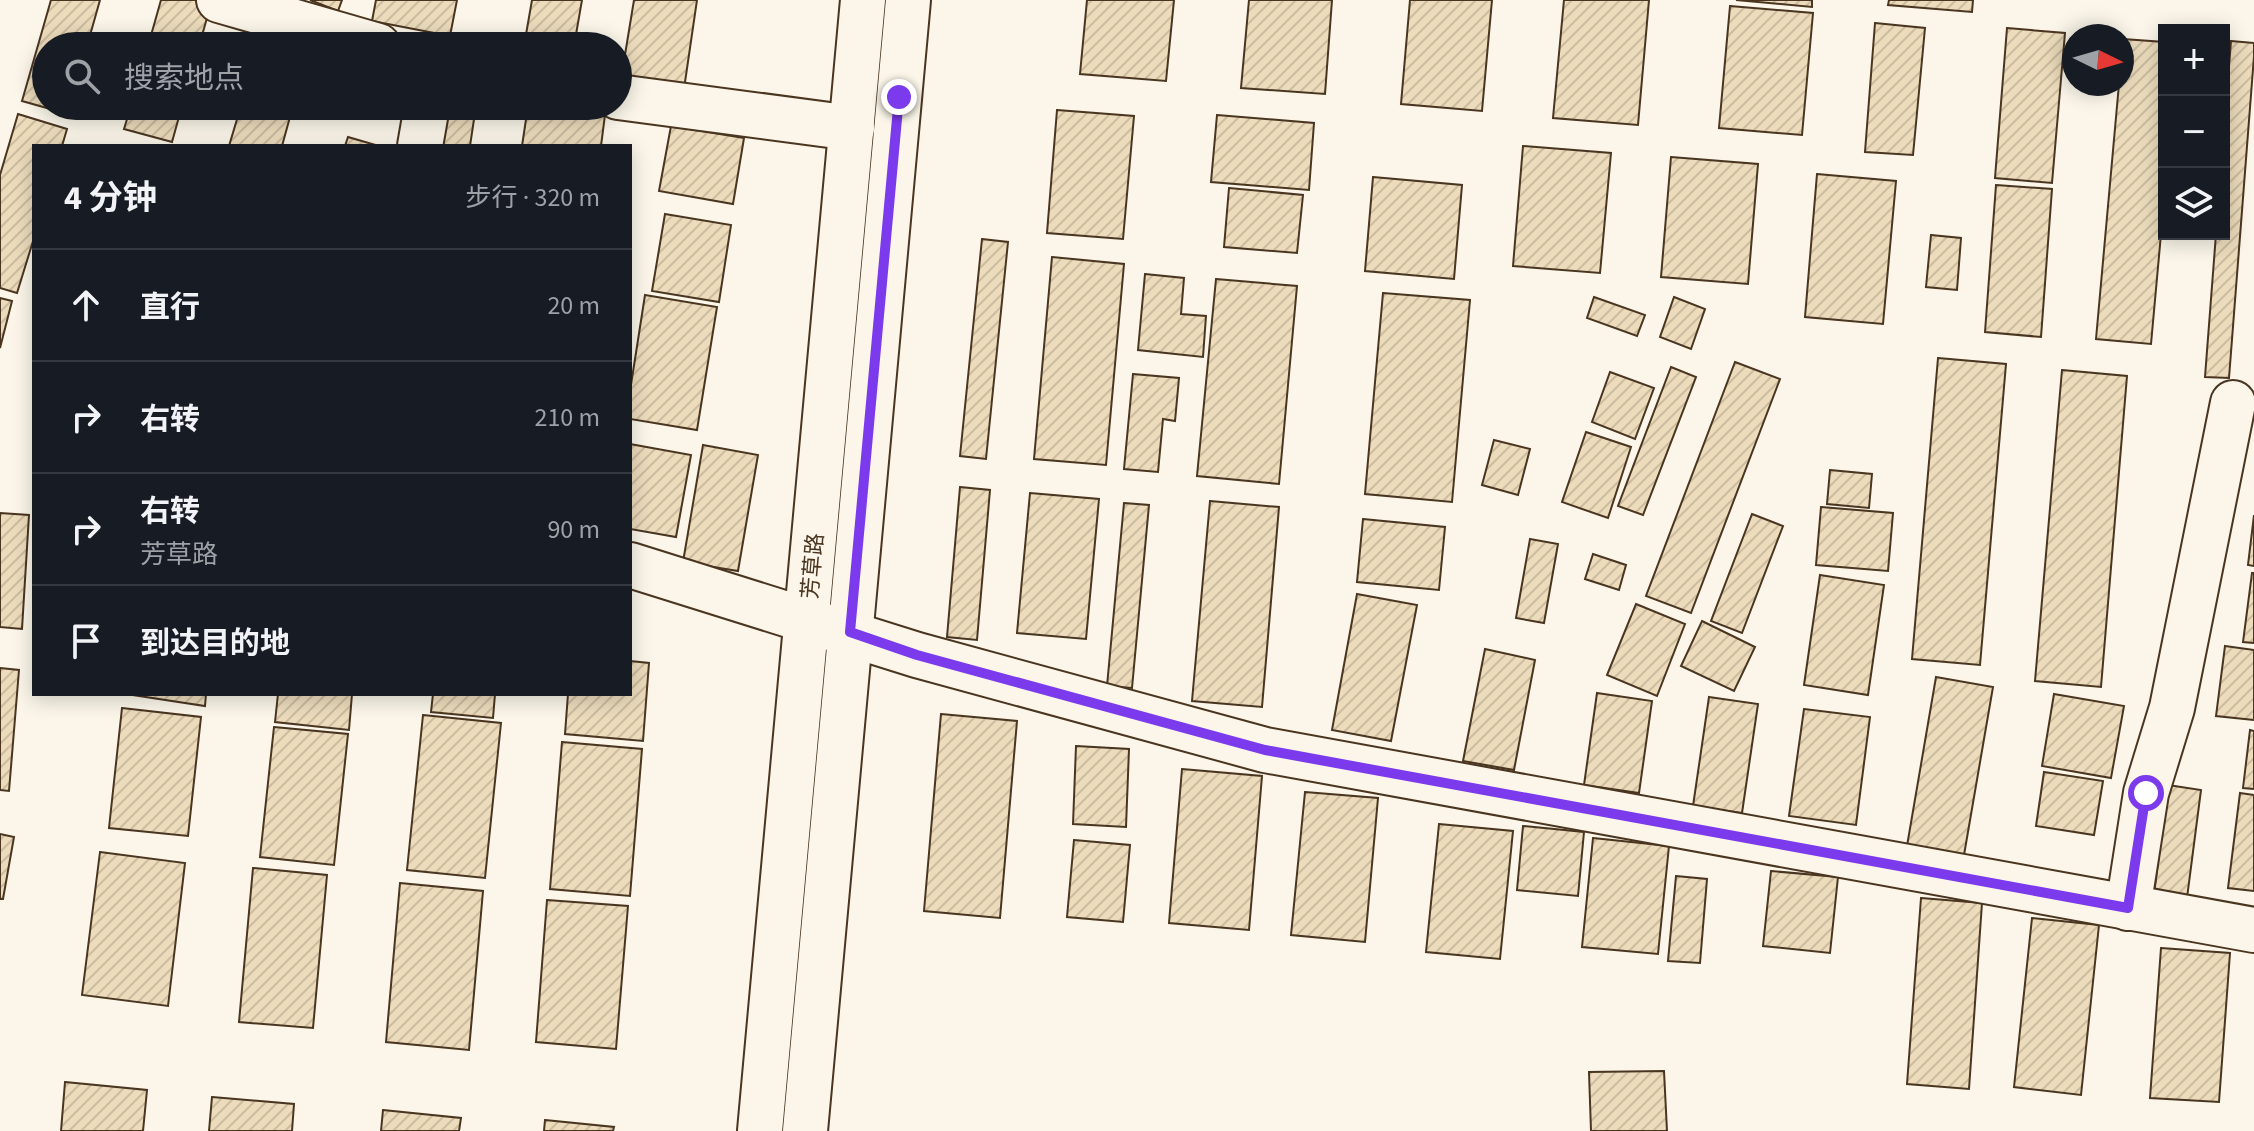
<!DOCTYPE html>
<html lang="zh">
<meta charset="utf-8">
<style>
body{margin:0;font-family:"Source Sans 3","Noto Sans SC",sans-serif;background:#20242c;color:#f1f3f6}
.controls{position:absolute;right:24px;top:24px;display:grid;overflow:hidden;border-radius:0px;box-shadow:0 4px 20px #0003}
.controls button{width:72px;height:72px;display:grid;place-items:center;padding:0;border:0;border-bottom:2px solid #363941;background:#171b24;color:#f1f3f6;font:40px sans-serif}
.compass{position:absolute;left:2062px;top:24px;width:72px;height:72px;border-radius:50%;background:#171b24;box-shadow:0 4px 20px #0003;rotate:95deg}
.stop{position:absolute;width:24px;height:24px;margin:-18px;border:6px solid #7c3aed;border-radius:50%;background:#fff}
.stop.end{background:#7c3aed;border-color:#fff;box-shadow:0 2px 8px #0008}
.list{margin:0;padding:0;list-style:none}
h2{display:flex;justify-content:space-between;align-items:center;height:104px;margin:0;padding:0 32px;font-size:34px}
h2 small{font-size:26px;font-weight:400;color:#9ea1a6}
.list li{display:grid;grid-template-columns:52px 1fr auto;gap:24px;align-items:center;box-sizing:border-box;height:112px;padding:0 32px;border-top:2px solid #363941}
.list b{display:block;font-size:30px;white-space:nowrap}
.list p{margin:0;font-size:26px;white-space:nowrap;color:#9ea1a6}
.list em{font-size:26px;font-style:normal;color:#9ea1a6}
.icon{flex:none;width:44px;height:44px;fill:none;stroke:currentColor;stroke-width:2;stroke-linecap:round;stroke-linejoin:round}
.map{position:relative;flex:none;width:2254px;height:1131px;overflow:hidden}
.search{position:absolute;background:#171b24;box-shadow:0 4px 20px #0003;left:32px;top:32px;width:600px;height:88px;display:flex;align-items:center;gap:20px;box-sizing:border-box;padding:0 28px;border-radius:44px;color:#9ea1a6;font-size:30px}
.panel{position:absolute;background:#171b24;box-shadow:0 4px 20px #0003;left:32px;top:144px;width:600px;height:552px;border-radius:0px}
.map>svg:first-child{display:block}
.building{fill:url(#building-hatch);stroke:#4a3520;stroke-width:2}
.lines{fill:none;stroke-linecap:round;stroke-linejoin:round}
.minor-casing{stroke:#4a3520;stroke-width:48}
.minor{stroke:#fbf6e9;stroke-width:44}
.route{stroke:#7c3aed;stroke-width:10}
.labels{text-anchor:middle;stroke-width:6;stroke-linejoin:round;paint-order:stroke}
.street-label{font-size:22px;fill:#4a3520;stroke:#fbf6e9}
</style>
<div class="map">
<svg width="2254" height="1131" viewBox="0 0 2254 1131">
<defs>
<pattern id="building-hatch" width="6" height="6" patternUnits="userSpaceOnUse" patternTransform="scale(2)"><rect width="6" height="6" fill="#ecdcbc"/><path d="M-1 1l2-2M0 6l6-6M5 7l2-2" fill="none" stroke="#ccbda1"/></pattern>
</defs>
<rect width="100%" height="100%" fill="#fbf6e9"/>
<g class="building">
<path d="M 51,0 L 100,0 L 87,46 L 46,46 L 46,106 L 70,106 L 68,114 L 22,101 Z"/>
<path d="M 161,0 L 197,0 L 211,4 L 199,46 L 148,46 Z"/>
<path d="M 310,0 L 342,0 L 338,11 Z"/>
<path d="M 376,0 L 457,0 L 450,36 L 372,21 Z"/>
<path d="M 532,0 L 582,0 L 574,46 L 524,46 Z"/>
<path d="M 634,0 L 697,0 L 684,89 L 621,79 Z"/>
<path d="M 1087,0 L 1174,0 L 1166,81 L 1080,74 Z"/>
<path d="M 1249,0 L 1332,0 L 1325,94 L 1241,88 Z"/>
<path d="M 1410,0 L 1492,0 L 1482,111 L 1401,104 Z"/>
<path d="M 1564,0 L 1649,0 L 1638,125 L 1553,118 Z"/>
<path d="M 1736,0 L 1812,0 L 1812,7 Z"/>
<path d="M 1889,0 L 1973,0 L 1972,12 L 1888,5 Z"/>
<path d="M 1730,6 L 1813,13 L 1802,135 L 1719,128 Z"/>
<path d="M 1875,23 L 1925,28 L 1913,155 L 1865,152 Z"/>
<path d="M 2007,28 L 2065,33 L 2052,183 L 1995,178 Z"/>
<path d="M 261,37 L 291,46 L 258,46 Z"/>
<path d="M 2123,39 L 2164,42 L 2164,201 L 2151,344 L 2096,339 L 2119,84 L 2122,84 Z"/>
<path d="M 2231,41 L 2254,43 L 2254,56 L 2229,378 L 2205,377 L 2216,234 L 2224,234 L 2224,130 Z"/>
<path d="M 131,106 L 182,106 L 172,142 L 124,129 Z"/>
<path d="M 241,106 L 293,106 L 282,146 L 229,146 Z"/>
<path d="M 443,106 L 476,106 L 470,146 L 438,146 Z"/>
<path d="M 528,106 L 606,107 L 601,146 L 522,146 Z"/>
<path d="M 1057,110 L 1134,116 L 1123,239 L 1047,233 Z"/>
<path d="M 18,114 L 67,129 L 62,146 L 34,146 L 34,238 L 17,293 L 0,288 L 0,175 Z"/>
<path d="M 1217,115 L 1314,123 L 1309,190 L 1211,182 Z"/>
<path d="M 671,126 L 744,138 L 733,204 L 659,191 Z"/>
<path d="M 348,137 L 379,146 L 345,146 Z"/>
<path d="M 1523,146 L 1611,153 L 1600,273 L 1513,266 Z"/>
<path d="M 1671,157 L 1758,164 L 1748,284 L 1661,277 Z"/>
<path d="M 1817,174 L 1896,181 L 1883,324 L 1805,317 Z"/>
<path d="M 1373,177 L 1462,185 L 1454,279 L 1365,271 Z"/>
<path d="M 1996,185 L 2052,189 L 2041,337 L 1985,332 Z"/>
<path d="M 1229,188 L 1303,195 L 1297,253 L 1224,247 Z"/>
<path d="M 665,214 L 731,225 L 719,302 L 652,291 Z"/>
<path d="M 1931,235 L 1961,238 L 1957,290 L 1926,287 Z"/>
<path d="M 982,239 L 1008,242 L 986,459 L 960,456 Z"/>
<path d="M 1052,257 L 1124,264 L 1106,465 L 1034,459 Z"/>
<path d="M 1145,274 L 1184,278 L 1181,314 L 1206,316 L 1203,357 L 1138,350 Z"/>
<path d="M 1216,279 L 1297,286 L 1279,484 L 1197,476 Z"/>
<path d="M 1383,293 L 1470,300 L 1452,502 L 1365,494 Z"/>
<path d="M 645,295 L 717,307 L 697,430 L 630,419 L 630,391 Z"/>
<path d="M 1594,297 L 1645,315 L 1637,336 L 1587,318 Z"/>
<path d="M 1674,297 L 1705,309 L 1691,349 L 1660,337 Z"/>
<path d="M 0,298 L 12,301 L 0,348 Z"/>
<path d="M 1938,358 L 2006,364 L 1980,665 L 1912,659 Z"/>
<path d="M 1735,362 L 1780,379 L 1691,613 L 1646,596 Z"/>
<path d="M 1671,367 L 1696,377 L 1643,515 L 1618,506 Z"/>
<path d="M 2062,370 L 2127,376 L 2101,687 L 2035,681 Z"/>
<path d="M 1610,372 L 1654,388 L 1635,439 L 1592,422 Z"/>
<path d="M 1133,374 L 1179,378 L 1175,421 L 1163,419 L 1158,472 L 1124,469 Z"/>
<path d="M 1586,432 L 1631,447 L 1608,518 L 1562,502 Z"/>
<path d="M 1494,440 L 1530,449 L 1518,495 L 1482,485 Z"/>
<path d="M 630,444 L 691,455 L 676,537 L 630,529 Z"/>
<path d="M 703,445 L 758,455 L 738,571 L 683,562 Z"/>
<path d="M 1830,470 L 1872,474 L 1869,508 L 1827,504 Z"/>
<path d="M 960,487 L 990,490 L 977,640 L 947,637 Z"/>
<path d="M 1030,493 L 1099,499 L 1086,639 L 1017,633 Z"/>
<path d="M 1210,501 L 1279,507 L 1262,707 L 1192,701 Z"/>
<path d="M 1124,503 L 1149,505 L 1132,688 L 1107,686 Z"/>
<path d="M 1821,507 L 1893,513 L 1888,571 L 1816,565 Z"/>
<path d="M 0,513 L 29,515 L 22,629 L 0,627 Z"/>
<path d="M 1752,514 L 1783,526 L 1742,633 L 1711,621 Z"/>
<path d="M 2254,515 L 2254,566 L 2248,565 Z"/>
<path d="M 1363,519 L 1445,527 L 1439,590 L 1357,582 Z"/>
<path d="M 1530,539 L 1558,544 L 1544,623 L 1516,618 Z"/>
<path d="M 1593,554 L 1626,565 L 1619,590 L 1585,579 Z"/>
<path d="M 2252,573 L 2254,573 L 2254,643 L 2243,642 Z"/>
<path d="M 1820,575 L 1884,585 L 1868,695 L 1804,685 Z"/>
<path d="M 1357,594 L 1417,605 L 1391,741 L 1332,730 Z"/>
<path d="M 1636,604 L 1685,624 L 1657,696 L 1607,675 Z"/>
<path d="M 1702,621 L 1755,647 L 1734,691 L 1681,666 Z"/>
<path d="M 2225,646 L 2254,650 L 2254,720 L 2216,716 Z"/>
<path d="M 1485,649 L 1535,660 L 1514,770 L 1463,761 Z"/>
<path d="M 630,661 L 649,663 L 643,741 L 565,734 L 568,694 L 630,694 Z"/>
<path d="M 0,668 L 19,670 L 9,791 L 0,790 Z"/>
<path d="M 1936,677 L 1993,687 L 1964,855 L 1907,846 Z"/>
<path d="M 1597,693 L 1652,701 L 1639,793 L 1584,785 Z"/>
<path d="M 126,694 L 206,694 L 205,706 Z"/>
<path d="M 278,694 L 352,694 L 349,730 L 275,722 Z"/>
<path d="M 433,694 L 495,694 L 493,718 L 431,712 Z"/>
<path d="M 2054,694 L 2124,706 L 2111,778 L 2042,766 Z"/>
<path d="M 1709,697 L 1758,704 L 1742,813 L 1693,806 Z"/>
<path d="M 122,708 L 201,717 L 188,836 L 109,828 Z"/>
<path d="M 1804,709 L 1870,717 L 1856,825 L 1789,816 Z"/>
<path d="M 941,714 L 1017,721 L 1000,918 L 924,911 Z"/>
<path d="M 423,715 L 501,723 L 485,878 L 407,870 Z"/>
<path d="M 274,727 L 348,734 L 334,865 L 260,857 Z"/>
<path d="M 2250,730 L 2254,731 L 2254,789 L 2243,788 Z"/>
<path d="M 562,742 L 642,749 L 630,896 L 550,889 Z"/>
<path d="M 1076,746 L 1129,749 L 1126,827 L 1073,824 Z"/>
<path d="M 1182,769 L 1262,776 L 1249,930 L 1169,923 Z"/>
<path d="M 2044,772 L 2103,781 L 2094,835 L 2036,826 Z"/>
<path d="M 2168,785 L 2201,790 L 2187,898 L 2154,894 Z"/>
<path d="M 1305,792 L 1378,798 L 1365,942 L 1291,935 Z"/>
<path d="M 2240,793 L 2254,795 L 2254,891 L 2228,888 Z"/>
<path d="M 1439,824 L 1513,831 L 1500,959 L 1426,952 Z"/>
<path d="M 1523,826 L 1584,832 L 1578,896 L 1517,890 Z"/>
<path d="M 0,834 L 14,837 L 3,899 L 0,899 Z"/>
<path d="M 1593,838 L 1669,846 L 1658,954 L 1582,947 Z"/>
<path d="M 1074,840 L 1130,845 L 1123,922 L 1067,917 Z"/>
<path d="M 100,852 L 185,863 L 168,1006 L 82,995 Z"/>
<path d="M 253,868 L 327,875 L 313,1028 L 239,1022 Z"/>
<path d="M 1771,871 L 1838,877 L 1830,953 L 1763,946 Z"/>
<path d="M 1676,876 L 1707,879 L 1700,963 L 1668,961 Z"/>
<path d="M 400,883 L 483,891 L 469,1050 L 386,1042 Z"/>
<path d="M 1921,898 L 1982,903 L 1969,1089 L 1907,1084 Z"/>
<path d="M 547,900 L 628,906 L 616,1049 L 536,1042 Z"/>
<path d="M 2032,918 L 2099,925 L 2081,1095 L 2014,1087 Z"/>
<path d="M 2161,948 L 2230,953 L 2219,1102 L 2150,1098 Z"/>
<path d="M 1664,1071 L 1667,1131 L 1591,1131 L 1589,1072 Z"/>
<path d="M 65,1082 L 147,1090 L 143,1131 L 61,1131 Z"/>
<path d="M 212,1097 L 294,1104 L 292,1131 L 209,1131 Z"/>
<path d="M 383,1110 L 461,1118 L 459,1131 L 381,1131 Z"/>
<path d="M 545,1120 L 614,1127 L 613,1131 L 544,1131 Z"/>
</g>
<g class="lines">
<g class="minor-casing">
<g id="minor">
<path d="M 219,0 L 378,46"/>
<path d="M 618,97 L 852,128"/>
<path d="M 420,146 L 427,106"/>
<path d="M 630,565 L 917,655 L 1265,750 L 2254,930"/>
<path d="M 2128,908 L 2146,793 L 2172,708 L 2233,403"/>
<path d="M 760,1131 L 863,0"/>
<path d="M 805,1131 L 908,0"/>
</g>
</g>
<use href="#minor" class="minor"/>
</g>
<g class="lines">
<path class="route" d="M 899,97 L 850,632 L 917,655 L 1265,750 L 2128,908 L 2146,793"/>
</g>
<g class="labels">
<g class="street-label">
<text transform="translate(812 566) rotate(-85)" y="8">芳草路</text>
</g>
</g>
</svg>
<div class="controls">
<button>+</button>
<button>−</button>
<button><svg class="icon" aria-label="layers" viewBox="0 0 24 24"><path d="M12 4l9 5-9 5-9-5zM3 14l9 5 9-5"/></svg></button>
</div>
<svg class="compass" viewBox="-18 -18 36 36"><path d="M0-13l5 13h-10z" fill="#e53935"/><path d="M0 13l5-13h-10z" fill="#9ea1a6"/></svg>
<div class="stop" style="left:2146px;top:793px"></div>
<div class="stop end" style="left:899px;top:97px"></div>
<div class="search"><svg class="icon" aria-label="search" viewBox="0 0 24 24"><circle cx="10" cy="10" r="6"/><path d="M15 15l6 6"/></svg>搜索地点</div>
<section class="panel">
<h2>4 分钟<small>步行 · 320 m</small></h2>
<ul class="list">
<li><svg class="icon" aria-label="ahead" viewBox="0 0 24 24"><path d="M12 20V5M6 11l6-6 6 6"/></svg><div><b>直行</b></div><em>20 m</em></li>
<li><svg class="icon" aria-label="right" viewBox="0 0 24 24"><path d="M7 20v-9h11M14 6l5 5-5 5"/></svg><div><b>右转</b></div><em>210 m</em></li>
<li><svg class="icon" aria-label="right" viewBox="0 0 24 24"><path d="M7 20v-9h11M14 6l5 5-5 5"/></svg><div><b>右转</b><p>芳草路</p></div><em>90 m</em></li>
<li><svg class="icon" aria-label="arrive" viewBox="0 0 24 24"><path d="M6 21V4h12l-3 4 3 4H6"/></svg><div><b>到达目的地</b></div></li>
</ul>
</section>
</div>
